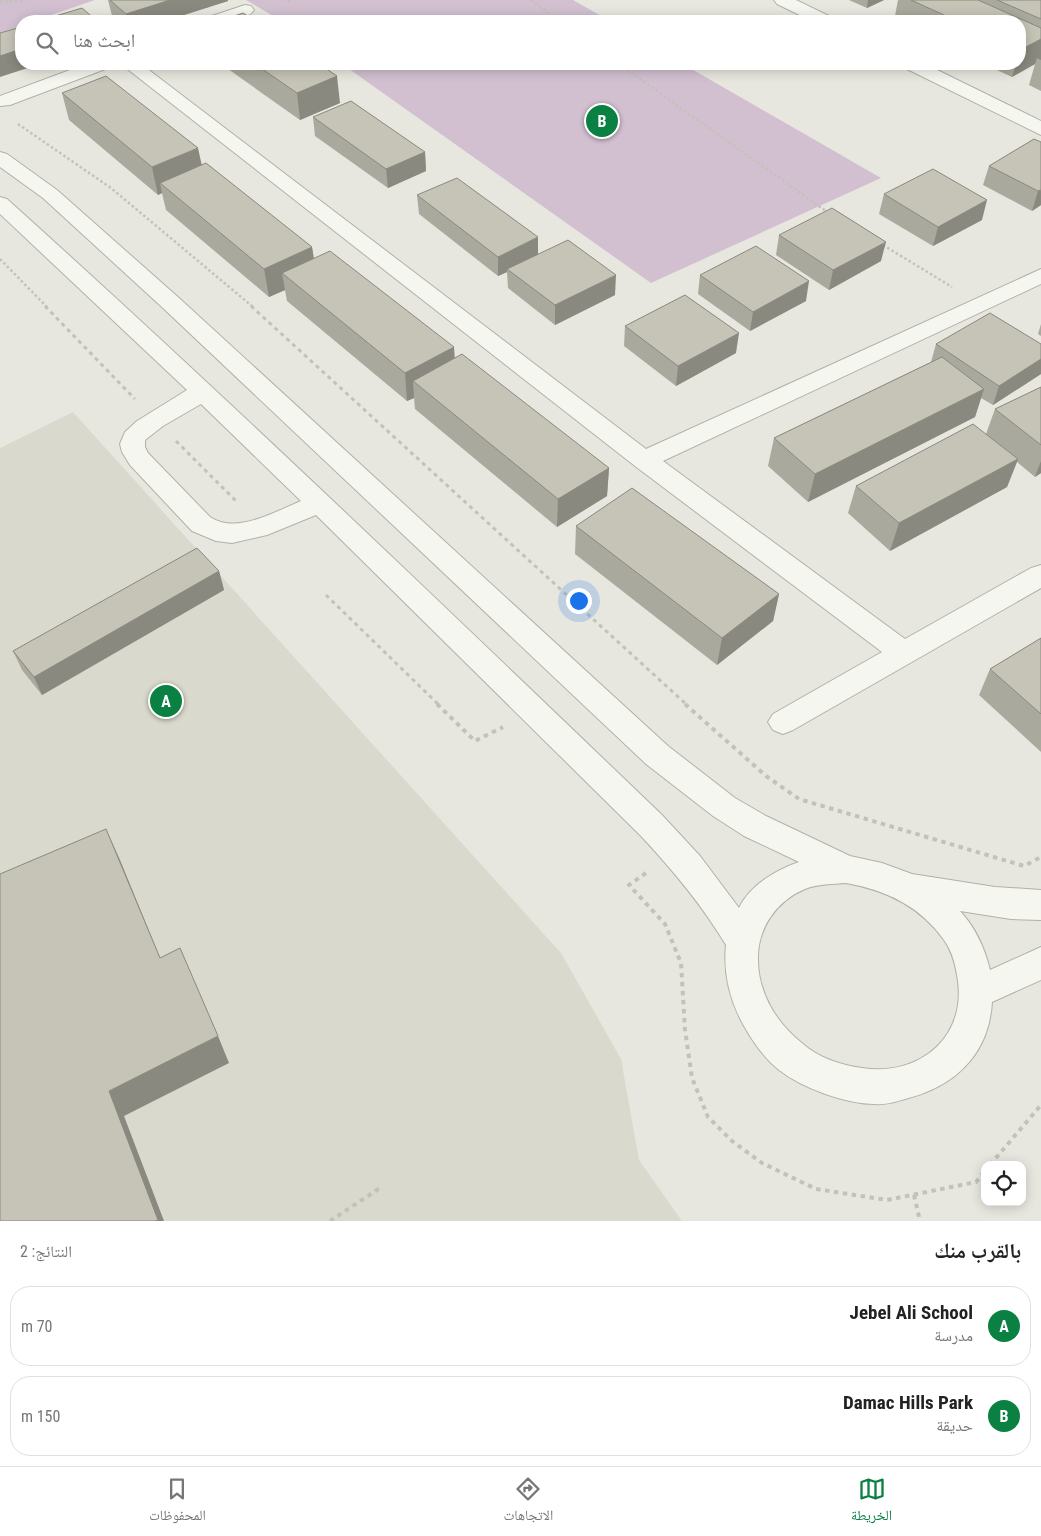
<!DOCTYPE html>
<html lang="ar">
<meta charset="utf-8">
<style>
body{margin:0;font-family:"Roboto Condensed","Noto Naskh Arabic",sans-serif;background:#f6f6f6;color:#222;direction:rtl}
.controls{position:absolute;right:15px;bottom:15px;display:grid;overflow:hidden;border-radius:10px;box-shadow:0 2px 12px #0003}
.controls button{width:45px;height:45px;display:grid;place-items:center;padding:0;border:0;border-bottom:1px solid #e0e0e0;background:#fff;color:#222;font:25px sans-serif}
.you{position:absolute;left:578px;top:600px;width:18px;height:18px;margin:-12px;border:4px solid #fff;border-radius:50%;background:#1a73e8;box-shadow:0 0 0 8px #1a73e833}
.badge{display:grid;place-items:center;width:32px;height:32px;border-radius:50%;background:#0b8043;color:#fff;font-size:16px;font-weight:700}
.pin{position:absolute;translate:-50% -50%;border:2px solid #fff;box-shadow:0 1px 5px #0006}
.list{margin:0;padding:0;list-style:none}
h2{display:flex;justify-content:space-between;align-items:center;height:65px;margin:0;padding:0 20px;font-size:21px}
h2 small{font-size:16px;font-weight:400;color:#767676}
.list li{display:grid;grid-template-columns:32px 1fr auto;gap:15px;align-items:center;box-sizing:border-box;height:80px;margin:0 10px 10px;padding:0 10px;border:1px solid #e0e0e0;border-radius:20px}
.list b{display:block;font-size:19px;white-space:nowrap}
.list p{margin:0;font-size:16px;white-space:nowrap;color:#767676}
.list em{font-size:16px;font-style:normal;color:#767676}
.icon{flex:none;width:28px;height:28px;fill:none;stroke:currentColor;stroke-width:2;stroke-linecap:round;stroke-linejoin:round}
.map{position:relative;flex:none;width:1041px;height:1221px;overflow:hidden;direction:ltr}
.search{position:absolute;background:#fff;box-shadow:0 2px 12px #0003;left:15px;right:15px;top:15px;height:55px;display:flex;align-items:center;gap:12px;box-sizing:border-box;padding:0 18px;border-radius:20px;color:#767676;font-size:19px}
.sheet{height:245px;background:#fff}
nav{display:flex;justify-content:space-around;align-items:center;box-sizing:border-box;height:70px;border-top:1px solid #e0e0e0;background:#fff;font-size:14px;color:#767676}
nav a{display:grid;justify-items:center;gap:2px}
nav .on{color:#0b8043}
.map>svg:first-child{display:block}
.built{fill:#dad9cd}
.green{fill:#d2c0d0}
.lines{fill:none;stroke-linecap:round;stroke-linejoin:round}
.minor-casing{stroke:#b2b1a4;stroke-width:2}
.path-far2{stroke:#c3c2b9;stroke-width:2.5;stroke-dasharray:2.5 2.5;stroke-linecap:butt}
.path-far1{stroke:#c3c2b9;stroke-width:3;stroke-dasharray:4 4;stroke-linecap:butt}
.path{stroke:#c3c2b9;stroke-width:4;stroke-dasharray:4.5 4.5;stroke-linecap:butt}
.minor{fill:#f6f6f1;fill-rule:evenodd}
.wall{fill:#a9a99d}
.shaded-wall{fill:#8a897f}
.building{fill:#c5c4b6;stroke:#8a897f}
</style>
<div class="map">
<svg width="1041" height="1221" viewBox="0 0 1041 1221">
<rect width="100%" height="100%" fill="#e8e7df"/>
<path class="built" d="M 73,412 L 561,953 L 621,1059 L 639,1160 L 682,1221 L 0,1221 L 0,448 Z"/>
<g class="green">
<path d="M 0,0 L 95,0 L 34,21 L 21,21 L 21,26 L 0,33 Z"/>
<path d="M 246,0 L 573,0 L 610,21 L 282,21 Z"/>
<path d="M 342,64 L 683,64 L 881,178 L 651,283 Z"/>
</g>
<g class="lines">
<g class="minor-casing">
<g id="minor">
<path d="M 774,0 L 796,0 L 831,17 L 834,21 L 812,21 L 777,4 Z"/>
<path d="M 245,5 L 251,6 L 254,10 C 245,23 220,22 206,21 L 209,17 Z"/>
<path d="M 86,64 L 111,64 L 108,68 L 10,105 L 0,106 L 0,96 Z"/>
<path d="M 121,64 L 141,64 L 646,449 L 1041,269 L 1041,284 L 663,461 L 905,639 L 1031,568 L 1041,565 L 1041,588 L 793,730 L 783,734 L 773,730 L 768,722 L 773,714 L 882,652 L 635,466 Z"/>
<path d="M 902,64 L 925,64 L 1041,121 L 1041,135 L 905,68 Z"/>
<path d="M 0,152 L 7,154 L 57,190 L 179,298 L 668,746 L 735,798 L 766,816 L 850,856 L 882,863 L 912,874 L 995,887 L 1041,890 L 1041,920 L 1011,919 L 960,911 C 975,927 985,949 990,970 L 1041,947 L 1041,980 L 992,1002 C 989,1055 954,1087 905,1099 C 895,1102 886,1105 875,1104 C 846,1104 802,1088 779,1070 C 764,1058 753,1042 744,1026 C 730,1001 723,973 726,945 C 702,905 672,869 640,835 L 316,515 L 267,535 L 232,543 L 216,541 L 192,531 L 130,465 L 122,452 L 120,444 L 125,432 L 137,421 L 187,390 L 0,214 L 0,197 L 7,199 C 230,400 446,608 662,815 L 700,856 L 739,908 C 750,885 776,870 799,862 L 744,836 L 713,816 L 646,764 L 163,308 L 43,198 L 0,167 ZM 201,404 L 301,501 C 276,511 237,535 210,517 L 148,453 L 145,447 L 145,440 L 163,426 ZM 846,883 C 886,890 920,906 944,940 C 952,951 955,963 957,975 C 969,1036 920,1077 862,1068 C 841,1065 819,1058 803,1044 C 777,1024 758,993 758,960 C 757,929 776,901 805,889 C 817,884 833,884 846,883 Z"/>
</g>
</g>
<g class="path-far2">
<path d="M 531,0 L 560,21"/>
<path d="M 0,2 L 24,0"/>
<path d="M 288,2 L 290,0"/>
<path d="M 619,64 L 830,214"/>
<path d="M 18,124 L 111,188 L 253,307"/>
<path d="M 883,245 L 952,287"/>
<path d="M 0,259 L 47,307"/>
</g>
<g class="path-far1">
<path d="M 45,306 L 135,399"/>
<path d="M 251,306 L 687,705"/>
<path d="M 176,441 L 237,502"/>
<path d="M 326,595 L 439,705"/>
</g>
<g class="path">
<path d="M 437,704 L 475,741 L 503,727"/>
<path d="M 685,704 L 766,776 L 799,799 L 1024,866 L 1041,857"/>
<path d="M 646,873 L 629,885 L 665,924 L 681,963 L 685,1030 L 692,1078 L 708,1117 L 732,1141 L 762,1163 L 816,1189 L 887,1200 L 976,1182 L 985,1171"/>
<path d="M 990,1165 L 1041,1105"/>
<path d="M 914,1195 L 920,1221"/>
<path d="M 330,1221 L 380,1188"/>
</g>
<use href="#minor" class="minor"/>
</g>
<g class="wall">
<path d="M 108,0 L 228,0 L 228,1 L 165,21 L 117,21 L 112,16 Z"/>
<path d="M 849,0 L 884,0 L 867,8 Z"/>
<path d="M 898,0 L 1041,0 L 1041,91 L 1029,85 L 1035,64 L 1012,77 L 984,64 L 1020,64 L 1020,21 L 894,21 Z"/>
<path d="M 221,64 L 319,64 L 340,103 L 300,120 Z"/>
<path d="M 62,93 L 202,165 L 312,247 L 314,258 L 609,468 L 607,496 L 557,527 L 415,409 L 414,398 L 407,401 L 287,301 L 285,290 L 269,297 L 166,210 L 162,193 L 158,195 L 69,120 Z"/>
<path d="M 313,117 L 425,152 L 426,171 L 388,188 L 315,136 Z"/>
<path d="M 1034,139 L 1041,205 L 1032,211 L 983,185 L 989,166 Z"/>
<path d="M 884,194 L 982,220 L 933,246 L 879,214 Z"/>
<path d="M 417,195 L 538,254 L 615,295 L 555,325 L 508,288 L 507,272 L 498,276 L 419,214 Z"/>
<path d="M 779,235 L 881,261 L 829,290 L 776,255 Z"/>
<path d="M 700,275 L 806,301 L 750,331 L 698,294 Z"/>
<path d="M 1041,324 L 1041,336 L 1038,334 Z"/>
<path d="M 625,326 L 736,353 L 676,386 L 624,346 Z"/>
<path d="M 936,344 L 1041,344 L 1041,374 L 993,405 L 981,398 L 975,417 L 808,502 L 768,466 L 774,438 L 931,362 Z"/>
<path d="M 1041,387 L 1041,473 L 1035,477 L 1017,462 L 1007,487 L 890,551 L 848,513 L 856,486 L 986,434 L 995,409 Z"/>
<path d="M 576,526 L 779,594 L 773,621 L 717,665 L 575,554 Z"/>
<path d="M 219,571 L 224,590 L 42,695 L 22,670 L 13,651 Z"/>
<path d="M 1041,638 L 1041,752 L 979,695 L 990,669 Z"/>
</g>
<g class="shaded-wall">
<path d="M 170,0 L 228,0 L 228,1 L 165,21 L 128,21 L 126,14 Z"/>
<path d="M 868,0 L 884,0 L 867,8 Z"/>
<path d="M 1041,39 L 1041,60 L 1037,58 L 1035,64 L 1012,77 L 1016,64 L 1020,64 L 1020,50 Z"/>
<path d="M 21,49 L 21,64 L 40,64 L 0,77 L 0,56 Z"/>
<path d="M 337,76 L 340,103 L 300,120 L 297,93 Z"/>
<path d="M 198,148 L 204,175 L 160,183 L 162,193 L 158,195 L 152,167 Z"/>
<path d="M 425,152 L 426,171 L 388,188 L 386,169 Z"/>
<path d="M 1041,190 L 1041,205 L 1032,211 L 1038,191 Z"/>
<path d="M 987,200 L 982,220 L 933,246 L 938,227 Z"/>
<path d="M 538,237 L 538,257 L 507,269 L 507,272 L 498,276 L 498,257 Z"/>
<path d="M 886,242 L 881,261 L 829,290 L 833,270 Z"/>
<path d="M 312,247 L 316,275 L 282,273 L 285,290 L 269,297 L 264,269 Z"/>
<path d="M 616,275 L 615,295 L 555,325 L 555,305 Z"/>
<path d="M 809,281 L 806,301 L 750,331 L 753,312 Z"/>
<path d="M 739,333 L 736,353 L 676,386 L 678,366 Z"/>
<path d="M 454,347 L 456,375 L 413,381 L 414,398 L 407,401 L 405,373 Z"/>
<path d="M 1041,359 L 1041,374 L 993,405 L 999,386 Z"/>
<path d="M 984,389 L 975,417 L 808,502 L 815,474 Z"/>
<path d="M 1018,459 L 1007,487 L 890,551 L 899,523 Z"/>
<path d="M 1041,461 L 1041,473 L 1035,477 Z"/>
<path d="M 609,468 L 607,496 L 557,527 L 558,499 Z"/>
<path d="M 219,571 L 224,590 L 42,695 L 34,677 Z"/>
<path d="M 779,594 L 773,621 L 717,665 L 722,638 Z"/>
<path d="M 106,829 L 120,860 L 172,987 L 160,958 Z"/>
<path d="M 218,1036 L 229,1063 L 124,1116 L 164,1221 L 155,1221 L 109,1091 Z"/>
</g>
<g class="building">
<path d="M 110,0 L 170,0 L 126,14 Z"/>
<path d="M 911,0 L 978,0 L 1041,28 L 1041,39 L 1020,50 L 1020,21 L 957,21 Z"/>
<path d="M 997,0 L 1041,0 L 1041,19 Z"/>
<path d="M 82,8 L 97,21 L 39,21 Z"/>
<path d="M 243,13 L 256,21 L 220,21 Z"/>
<path d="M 21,27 L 21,49 L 0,56 L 0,33 Z"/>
<path d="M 255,64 L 319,64 L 337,76 L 297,93 Z"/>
<path d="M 106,76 L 198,148 L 152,167 L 62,93 Z"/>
<path d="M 351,101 L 425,152 L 386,169 L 313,117 Z"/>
<path d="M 1034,139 L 1041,142 L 1041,190 L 1038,191 L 989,166 Z"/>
<path d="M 206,163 L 312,247 L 264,269 L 160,183 Z"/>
<path d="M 933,169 L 987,200 L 938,227 L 884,194 Z"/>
<path d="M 457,178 L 538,237 L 498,257 L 417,195 Z"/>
<path d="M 832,208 L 886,242 L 833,270 L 779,235 Z"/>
<path d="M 568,240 L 616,275 L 555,305 L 507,269 Z"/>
<path d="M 756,246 L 809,281 L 753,312 L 700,275 Z"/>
<path d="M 330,251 L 454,347 L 405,373 L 282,273 Z"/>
<path d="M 685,295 L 739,333 L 678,366 L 625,326 Z"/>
<path d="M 990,313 L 1041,344 L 1041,359 L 999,386 L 936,344 Z"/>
<path d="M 462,354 L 609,468 L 558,499 L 413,381 Z"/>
<path d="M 942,357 L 984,389 L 815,474 L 774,438 Z"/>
<path d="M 1041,387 L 1041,445 L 995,409 Z"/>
<path d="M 973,424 L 1018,459 L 899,523 L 856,486 Z"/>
<path d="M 632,488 L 779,594 L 722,638 L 576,526 Z"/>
<path d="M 197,548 L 219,571 L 34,677 L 13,651 Z"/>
<path d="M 1041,638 L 1041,714 L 990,669 Z"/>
<path d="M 106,829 L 160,958 L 180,948 L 218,1036 L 109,1091 L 158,1220 L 155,1221 L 0,1221 L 0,874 Z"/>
</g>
</svg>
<div class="controls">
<button><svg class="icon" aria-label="locate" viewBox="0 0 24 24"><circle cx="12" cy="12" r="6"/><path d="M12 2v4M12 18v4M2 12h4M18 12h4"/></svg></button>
</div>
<div class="you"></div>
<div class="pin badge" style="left:166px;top:701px">A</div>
<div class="pin badge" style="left:602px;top:121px">B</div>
<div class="search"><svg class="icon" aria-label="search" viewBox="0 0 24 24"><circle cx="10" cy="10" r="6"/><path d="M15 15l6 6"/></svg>ابحث هنا</div>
</div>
<section class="sheet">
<h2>بالقرب منك<small>النتائج: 2</small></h2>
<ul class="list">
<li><span class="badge">A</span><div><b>Jebel Ali School</b><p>مدرسة</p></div><em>70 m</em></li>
<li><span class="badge">B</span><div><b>Damac Hills Park</b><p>حديقة</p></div><em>150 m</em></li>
</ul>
</section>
<nav>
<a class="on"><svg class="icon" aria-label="map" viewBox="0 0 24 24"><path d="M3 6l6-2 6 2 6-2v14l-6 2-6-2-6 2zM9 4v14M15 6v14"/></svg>الخريطة</a>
<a><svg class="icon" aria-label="directions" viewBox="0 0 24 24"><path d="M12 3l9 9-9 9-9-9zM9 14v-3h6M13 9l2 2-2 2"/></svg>الاتجاهات</a>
<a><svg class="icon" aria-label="saved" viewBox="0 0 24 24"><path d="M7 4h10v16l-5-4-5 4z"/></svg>المحفوظات</a>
</nav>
